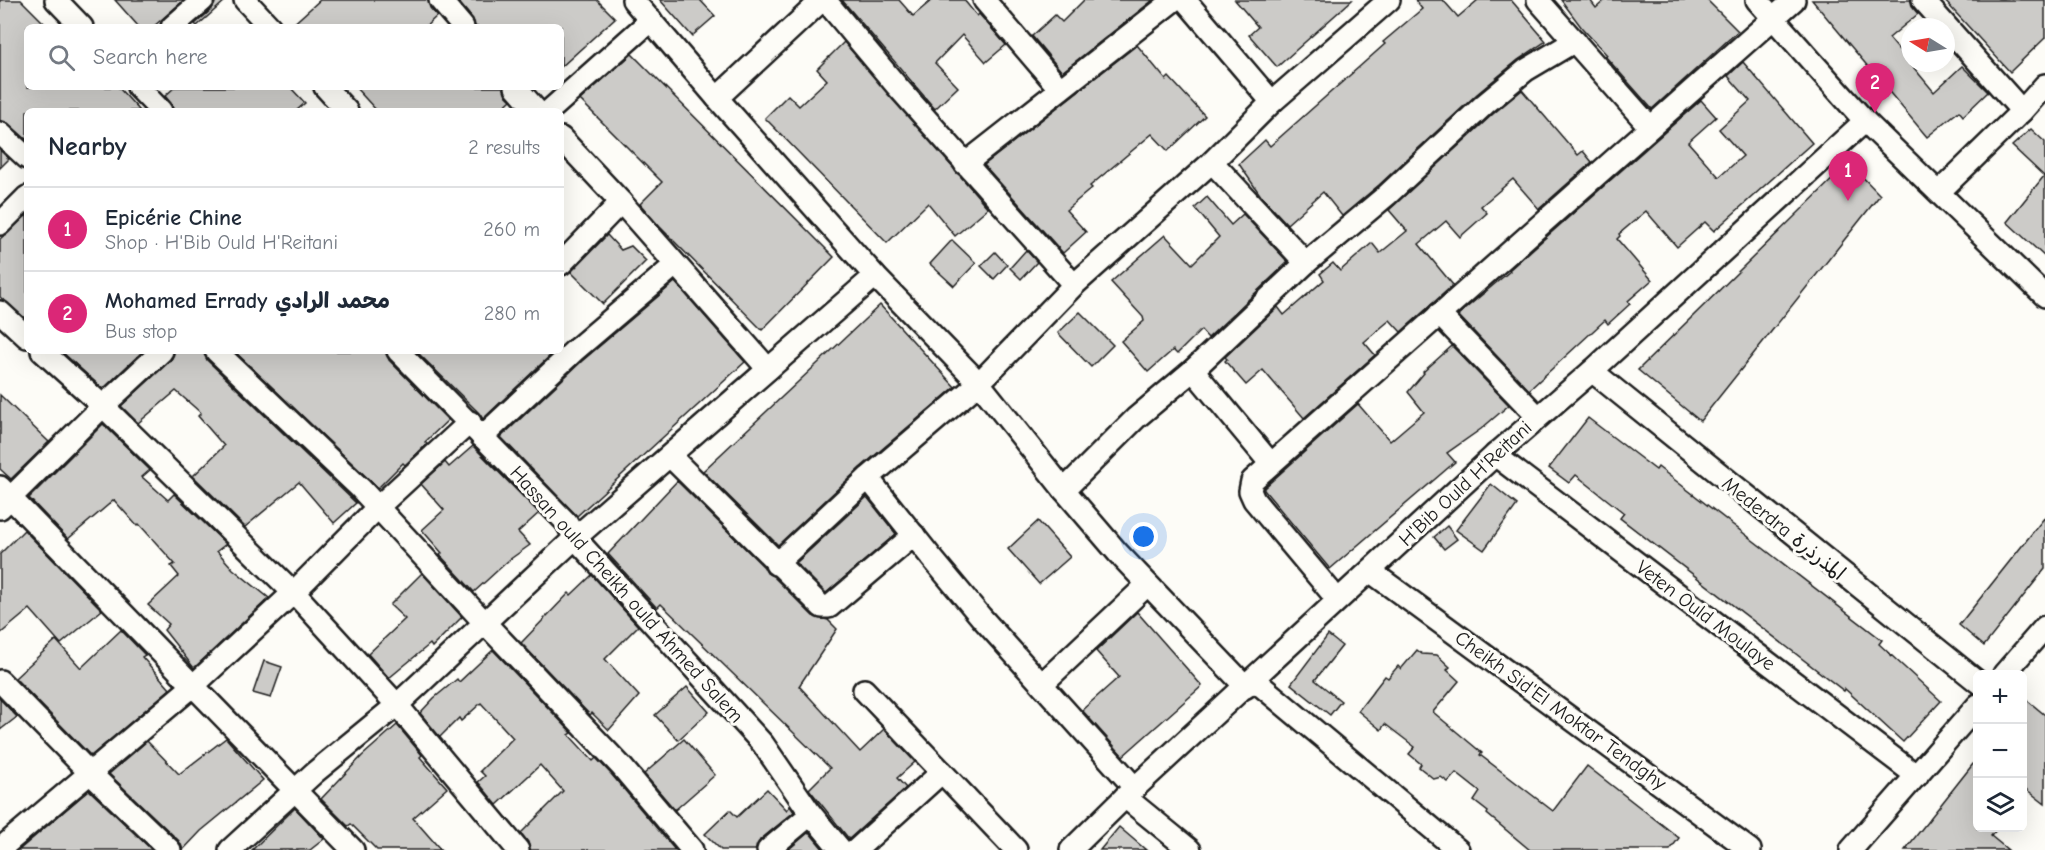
<!DOCTYPE html>
<meta charset="utf-8">
<style>
body{margin:0;font-family:"Comic Neue","Playpen Sans Arabic",sans-serif;background:#f2f2f3;color:#1f2937}
.controls{position:absolute;right:18px;bottom:18px;display:grid;overflow:hidden;border-radius:9px;box-shadow:0 6px 24px #0002}
.controls button{width:54px;height:54px;display:grid;place-items:center;padding:0;border:0;border-bottom:2px solid #e0e1e3;background:#fff;color:#1f2937;font:30px sans-serif}
.compass{position:absolute;left:1901px;top:18px;width:54px;height:54px;border-radius:50%;background:#fff;box-shadow:0 6px 24px #0002;rotate:281deg}
.you{position:absolute;left:1144px;top:537px;width:21px;height:21px;margin:-15px;border:4px solid #fff;border-radius:50%;background:#1a73e8;box-shadow:0 0 0 9px #1a73e833}
.badge{display:grid;place-items:center;width:39px;height:39px;border-radius:50%;background:#db2777;color:#fff;font-size:20px;font-weight:700}
.pin{position:absolute;translate:-50% -50px;filter:drop-shadow(0 2px 3px #0008)}
.pin::after{content:'';position:absolute;top:32px;width:21px;height:18px;background:inherit;clip-path:polygon(0 0,100% 0,50% 100%)}
.list{margin:0;padding:0;list-style:none}
h2{display:flex;justify-content:space-between;align-items:center;height:78px;margin:0;padding:0 24px;font-size:26px}
h2 small{font-size:20px;font-weight:400;color:#747a83}
.list li{display:grid;grid-template-columns:39px 1fr auto;gap:18px;align-items:center;box-sizing:border-box;height:84px;padding:0 24px;border-top:2px solid #e0e1e3}
.list b{display:block;font-size:22px;white-space:nowrap}
.list p{margin:0;font-size:20px;white-space:nowrap;color:#747a83}
.list em{font-size:20px;font-style:normal;color:#747a83}
.icon{flex:none;width:33px;height:33px;fill:none;stroke:currentColor;stroke-width:2;stroke-linecap:round;stroke-linejoin:round}
.map{position:relative;flex:none;width:2045px;height:850px;overflow:hidden}
.search{position:absolute;background:#fff;box-shadow:0 6px 24px #0002;left:24px;top:24px;width:540px;height:66px;display:flex;align-items:center;gap:15px;box-sizing:border-box;padding:0 21px;border-radius:9px;color:#747a83;font-size:22px}
.panel{position:absolute;background:#fff;box-shadow:0 6px 24px #0002;left:24px;top:108px;width:540px;height:246px;border-radius:9px}
.map>svg:first-child{display:block}
.building{fill:#cccbc8;stroke:#1c1c1c;stroke-width:1.5}
.lines{fill:none;stroke-linecap:round;stroke-linejoin:round}
.minor-casing{stroke:#1c1c1c;stroke-width:26}
.minor{stroke:#fdfcf7;stroke-width:21}
.labels{text-anchor:middle;stroke-width:6;stroke-linejoin:round;paint-order:stroke}
.street-label{font-size:20px;fill:#1c1c1c;stroke:#fdfcf7}
</style>
<div class="map">
<svg width="2045" height="850" viewBox="0 0 2045 850">
<rect width="100%" height="100%" fill="#fdfcf7"/>
<filter id="ink" filterUnits="userSpaceOnUse"><feTurbulence type="fractalNoise" baseFrequency=".0167" numOctaves="2"/><feDisplacementMap in="SourceGraphic" scale="12" xChannelSelector="R" yChannelSelector="G"/><feConvolveMatrix kernelMatrix="1 2 1 2 8 2 1 2 1" color-interpolation-filters="sRGB"/></filter>
<g filter="url(#ink)">
<g class="building">
<path d="M 0,0 L 21,0 L 48,27 L 27,27 L 27,87 L 118,87 L 140,111 L 27,111 L 27,140 L 8,123 L 0,121 Z"/>
<path d="M 115,0 L 184,0 L 153,27 L 139,27 Z"/>
<path d="M 215,0 L 226,0 L 197,26 L 195,24 L 212,9 Z"/>
<path d="M 320,0 L 428,0 L 430,8 L 437,16 L 425,27 L 290,27 Z"/>
<path d="M 457,0 L 597,0 L 615,18 L 561,67 L 561,27 L 475,27 L 473,19 Z"/>
<path d="M 660,0 L 700,0 L 715,16 L 692,36 Z"/>
<path d="M 842,0 L 899,0 L 913,16 L 932,0 L 964,0 L 977,16 L 979,14 L 1006,45 L 986,62 L 962,35 L 935,63 L 958,87 L 935,109 Z"/>
<path d="M 1084,0 L 1153,0 L 1062,72 L 1032,36 L 1055,15 L 1062,22 Z"/>
<path d="M 1235,0 L 1352,0 L 1277,67 L 1249,35 L 1258,27 Z"/>
<path d="M 1415,0 L 1443,0 L 1458,17 L 1478,0 L 1511,0 L 1546,41 L 1518,60 L 1477,94 L 1379,185 L 1342,216 L 1323,192 L 1287,224 L 1261,196 L 1239,164 L 1265,140 L 1270,146 L 1385,44 L 1383,42 L 1422,9 Z"/>
<path d="M 1561,0 L 1590,0 L 1596,8 L 1605,0 L 1707,0 L 1738,31 L 1652,109 L 1605,56 L 1607,55 L 1582,28 Z"/>
<path d="M 1812,0 L 1911,0 L 1913,8 L 1918,14 L 1889,38 L 1934,92 L 1962,66 L 1988,92 L 1963,116 L 1959,111 L 1927,137 Z"/>
<path d="M 1944,0 L 2045,0 L 2045,38 L 2010,72 Z"/>
<path d="M 844,42 L 988,208 L 955,236 L 928,203 L 887,243 L 765,118 L 788,95 L 799,106 L 827,80 L 817,69 Z"/>
<path d="M 1137,45 L 1166,80 L 1169,77 L 1205,116 L 1168,151 L 1152,134 L 1090,186 L 1092,188 L 1066,210 L 1086,232 L 1063,253 L 984,165 Z"/>
<path d="M 632,54 L 834,257 L 762,330 L 660,227 L 640,204 L 662,182 L 580,100 Z"/>
<path d="M 1743,62 L 1812,143 L 1714,231 L 1705,222 L 1677,247 L 1646,211 L 1619,234 L 1620,236 L 1617,239 L 1652,280 L 1628,301 L 1630,304 L 1608,324 L 1605,320 L 1529,390 L 1458,315 L 1510,271 L 1509,270 L 1701,100 L 1716,117 L 1688,142 L 1719,177 L 1743,156 L 1719,129 L 1750,101 L 1728,76 Z"/>
<path d="M 175,87 L 290,87 L 305,103 L 296,111 L 173,111 L 171,103 L 165,96 Z"/>
<path d="M 355,87 L 504,87 L 506,95 L 511,100 L 499,111 L 377,111 Z"/>
<path d="M 1522,90 L 1578,155 L 1583,151 L 1592,162 L 1539,209 L 1513,179 L 1481,206 L 1487,213 L 1460,237 L 1446,221 L 1419,244 L 1453,285 L 1401,332 L 1390,320 L 1364,342 L 1375,355 L 1304,418 L 1263,370 L 1246,385 L 1225,361 L 1227,359 L 1225,357 L 1278,307 L 1284,315 L 1324,280 L 1320,274 L 1333,263 L 1340,271 L 1372,243 L 1380,253 L 1407,231 L 1389,210 L 1493,114 Z"/>
<path d="M 2031,129 L 2045,142 L 2045,257 L 2007,222 L 2044,176 L 2012,146 Z"/>
<path d="M 0,150 L 9,159 L 0,168 Z"/>
<path d="M 1849,163 L 1880,195 L 1700,421 L 1638,370 Z"/>
<path d="M 1207,197 L 1231,225 L 1243,214 L 1288,262 L 1208,338 L 1201,330 L 1177,354 L 1173,350 L 1148,372 L 1121,341 L 1144,321 L 1143,317 L 1111,282 L 1165,235 L 1192,264 L 1219,237 L 1195,208 Z"/>
<path d="M 27,215 L 27,320 L 0,297 L 0,239 Z"/>
<path d="M 607,235 L 621,250 L 631,246 L 646,261 L 603,304 L 571,272 Z"/>
<path d="M 952,240 L 976,263 L 954,286 L 930,264 Z"/>
<path d="M 1026,250 L 1037,262 L 1021,279 L 1010,268 Z"/>
<path d="M 995,252 L 1007,265 L 994,279 L 981,266 Z"/>
<path d="M 675,282 L 745,362 L 577,516 L 501,437 L 582,361 Z"/>
<path d="M 880,305 L 955,387 L 860,468 L 778,545 L 703,471 Z"/>
<path d="M 1080,312 L 1113,345 L 1091,367 L 1058,333 Z"/>
<path d="M 1452,346 L 1509,405 L 1481,429 L 1447,453 L 1455,462 L 1330,569 L 1264,490 L 1264,488 L 1358,404 L 1390,441 L 1424,412 L 1408,392 L 1424,373 L 1423,372 Z"/>
<path d="M 61,351 L 143,351 L 103,389 Z"/>
<path d="M 174,351 L 204,351 L 207,360 L 356,503 L 334,523 L 299,482 L 245,527 L 193,476 L 224,446 L 198,416 L 201,413 L 176,391 L 138,423 L 121,406 L 171,360 Z"/>
<path d="M 234,351 L 386,351 L 389,360 L 448,420 L 425,442 L 427,444 L 405,465 L 403,463 L 378,488 Z"/>
<path d="M 416,351 L 555,351 L 483,419 L 479,413 Z"/>
<path d="M 0,395 L 49,442 L 11,479 L 0,469 Z"/>
<path d="M 1588,418 L 1656,470 L 1658,467 L 1882,640 L 1879,644 L 1941,701 L 1903,742 L 1845,689 L 1844,691 L 1620,518 L 1624,513 L 1576,475 L 1569,483 L 1549,468 Z"/>
<path d="M 103,424 L 150,470 L 142,477 L 168,500 L 174,494 L 226,544 L 217,551 L 233,569 L 269,598 L 194,668 L 164,630 L 169,624 L 148,605 L 179,576 L 171,566 L 175,564 L 139,524 L 137,526 L 114,500 L 68,539 L 29,498 Z"/>
<path d="M 473,446 L 539,513 L 518,532 L 530,545 L 509,560 L 474,592 L 440,555 L 442,553 L 422,530 L 444,510 L 421,484 L 445,462 L 449,467 Z"/>
<path d="M 677,481 L 764,567 L 767,573 L 773,576 L 813,616 L 828,620 L 837,629 L 799,686 L 860,752 L 884,729 L 915,762 L 897,778 L 906,788 L 849,839 L 809,789 L 830,768 L 661,604 L 657,608 L 608,554 Z"/>
<path d="M 1491,484 L 1517,505 L 1484,550 L 1456,530 Z"/>
<path d="M 867,497 L 896,534 L 826,593 L 796,563 Z"/>
<path d="M 2045,517 L 2045,569 L 1984,646 L 1959,625 Z"/>
<path d="M 1038,521 L 1070,557 L 1039,584 L 1008,549 Z"/>
<path d="M 1447,526 L 1457,539 L 1444,549 L 1434,537 Z"/>
<path d="M 24,530 L 102,610 L 61,644 L 30,609 L 0,634 L 0,554 Z"/>
<path d="M 422,573 L 462,617 L 432,647 L 430,644 L 389,678 L 368,654 L 405,619 L 390,605 Z"/>
<path d="M 592,575 L 638,626 L 605,659 L 639,696 L 609,730 L 592,713 L 590,715 L 521,643 L 569,593 L 571,595 Z"/>
<path d="M 1137,612 L 1202,686 L 1123,756 L 1082,710 L 1119,677 L 1096,651 Z"/>
<path d="M 121,630 L 145,655 L 142,657 L 170,689 L 91,756 L 15,678 L 56,640 L 81,668 Z"/>
<path d="M 1328,635 L 1342,646 L 1315,680 L 1341,701 L 1330,715 L 1291,684 Z"/>
<path d="M 493,650 L 572,733 L 569,735 L 593,761 L 596,758 L 612,775 L 675,850 L 530,850 L 528,842 L 521,833 L 563,791 L 540,765 L 497,805 L 478,782 L 485,776 L 480,771 L 513,738 L 481,703 L 461,721 L 459,718 L 440,737 L 420,713 L 434,698 L 457,679 L 459,682 Z"/>
<path d="M 1417,650 L 1422,654 L 1437,655 L 1450,667 L 1447,670 L 1459,681 L 1433,712 L 1482,753 L 1480,755 L 1553,811 L 1587,766 L 1679,838 L 1670,850 L 1530,850 L 1487,814 L 1488,812 L 1474,801 L 1480,792 L 1456,773 L 1448,782 L 1441,777 L 1434,779 L 1419,767 L 1421,764 L 1409,754 L 1415,747 L 1385,724 L 1381,730 L 1358,711 L 1385,676 L 1388,678 L 1398,666 L 1401,669 Z"/>
<path d="M 264,661 L 282,667 L 271,698 L 253,693 Z"/>
<path d="M 687,687 L 709,712 L 678,740 L 655,715 Z"/>
<path d="M 2022,696 L 2045,715 L 2045,804 L 2022,786 Z"/>
<path d="M 0,699 L 17,717 L 0,730 Z"/>
<path d="M 397,725 L 422,755 L 420,757 L 447,788 L 413,818 L 441,850 L 377,850 L 351,824 L 348,826 L 321,799 L 362,756 Z"/>
<path d="M 226,738 L 263,780 L 201,831 L 183,850 L 179,841 L 109,774 L 147,741 L 179,774 Z"/>
<path d="M 684,739 L 715,775 L 675,810 L 644,774 Z"/>
<path d="M 1977,759 L 1977,828 L 1998,828 L 1991,836 L 2008,850 L 1905,850 Z"/>
<path d="M 767,789 L 787,810 L 790,806 L 794,812 L 760,840 L 756,850 L 721,850 L 705,834 L 730,810 L 737,817 Z"/>
<path d="M 89,790 L 152,850 L 19,850 Z"/>
<path d="M 295,808 L 324,839 L 310,850 L 252,850 Z"/>
<path d="M 1119,827 L 1146,850 L 1100,850 Z"/>
<path d="M 809,832 L 824,850 L 788,850 Z"/>
</g>
<g class="lines">
<g class="minor-casing">
<g id="minor">
<path d="M 56,0 L 82,27"/>
<path d="M 245,0 L 270,27"/>
<path d="M 440,0 L 463,27"/>
<path d="M 633,0 L 717,98 L 875,276 L 979,383 L 1064,490 L 1118,553 L 1246,687"/>
<path d="M 825,0 L 896,85 L 1074,285"/>
<path d="M 984,0 L 1060,89"/>
<path d="M 1185,0 L 1272,102"/>
<path d="M 1538,0 L 1650,127"/>
<path d="M 1757,0 L 1865,121 L 2045,296"/>
<path d="M 1923,0 L 2022,111"/>
<path d="M 172,27 L 203,0"/>
<path d="M 138,87 L 161,111"/>
<path d="M 325,87 L 347,111"/>
<path d="M 516,87 L 537,111"/>
<path d="M 717,98 L 822,0"/>
<path d="M 549,111 L 651,20"/>
<path d="M 0,133 L 27,158"/>
<path d="M 561,138 L 621,202 L 768,369"/>
<path d="M 1212,162 L 1306,263"/>
<path d="M 965,164 L 1174,0"/>
<path d="M 1939,192 L 2022,111 L 2045,85"/>
<path d="M 0,224 L 27,197"/>
<path d="M 561,264 L 621,202"/>
<path d="M 0,312 L 27,337"/>
<path d="M 1439,314 L 1538,417"/>
<path d="M 42,351 L 103,406 L 299,598 L 397,705 L 518,850"/>
<path d="M 216,351 L 360,488 L 484,622 L 621,766 L 692,850"/>
<path d="M 398,351 L 566,522 L 575,538 L 763,744 L 811,814 L 841,850"/>
<path d="M 1193,370 L 1271,464"/>
<path d="M 1592,371 L 1978,682"/>
<path d="M 482,437 L 574,351 L 675,265"/>
<path d="M 1495,455 L 1917,776"/>
<path d="M 670,456 L 822,607 L 829,607 L 914,535"/>
<path d="M 868,478 L 931,557 L 981,617 L 1135,788"/>
<path d="M 0,487 L 353,850"/>
<path d="M 1064,490 L 1136,418 L 1193,370 L 1306,263 L 1387,195 L 1485,104 L 1526,70 L 1575,41"/>
<path d="M 0,508 L 103,406 L 162,351"/>
<path d="M 776,564 L 868,478 L 979,383 L 1074,285 L 1212,162 L 1272,102 L 1389,0"/>
<path d="M 1370,571 L 1750,850"/>
<path d="M 1337,599 L 1254,500 L 1250,491 L 1252,481 L 1794,0"/>
<path d="M 2004,674 L 2045,627"/>
<path d="M 1253,679 L 1458,850"/>
<path d="M 0,681 L 90,773 L 170,850"/>
<path d="M 1042,684 L 1147,585"/>
<path d="M 864,690 L 1016,850"/>
<path d="M 1125,797 L 1190,850"/>
<path d="M 0,849 L 194,685 L 293,593 L 378,507 L 470,422"/>
<path d="M 230,850 L 314,773 L 397,705 L 575,538 L 875,276"/>
<path d="M 768,850 L 811,814"/>
<path d="M 856,850 L 942,772"/>
<path d="M 1071,850 L 1125,797 L 1495,455 L 1592,371 L 1865,121"/>
<path d="M 1851,850 L 1978,705"/>
</g>
</g>
<use href="#minor" class="minor"/>
</g>
</g>
<g class="labels">
<g class="street-label">
<text transform="translate(1465 483) rotate(-43)" y="7">H'Bib Ould H'Reitani</text>
<text transform="translate(1784 528) rotate(39)" y="7">Mederdra المذرذرة</text>
<text transform="translate(627 594) rotate(48)" y="7">Hassan ould Cheikh ould Ahmed Salem</text>
<text transform="translate(1706 615) rotate(37)" y="7">Veten Ould Moulaye</text>
<text transform="translate(1561 710) rotate(36)" y="7">Cheikh Sid'El Moktar Tendghy</text>
</g>
</g>
</svg>
<div class="controls">
<button>+</button>
<button>−</button>
<button><svg class="icon" aria-label="layers" viewBox="0 0 24 24"><path d="M12 4l9 5-9 5-9-5zM3 14l9 5 9-5"/></svg></button>
</div>
<svg class="compass" viewBox="-18 -18 36 36"><path d="M0-13l5 13h-10z" fill="#e53935"/><path d="M0 13l5-13h-10z" fill="#747a83"/></svg>
<div class="you"></div>
<div class="pin badge" style="left:1848px;top:201px">1</div>
<div class="pin badge" style="left:1875px;top:113px">2</div>
<div class="search"><svg class="icon" aria-label="search" viewBox="0 0 24 24"><circle cx="10" cy="10" r="6"/><path d="M15 15l6 6"/></svg>Search here</div>
<section class="panel">
<h2>Nearby<small>2 results</small></h2>
<ul class="list">
<li><span class="badge">1</span><div><b>Epicérie Chine</b><p>Shop · H'Bib Ould H'Reitani</p></div><em>260 m</em></li>
<li><span class="badge">2</span><div><b>Mohamed Errady محمد الرادي</b><p>Bus stop</p></div><em>280 m</em></li>
</ul>
</section>
</div>
